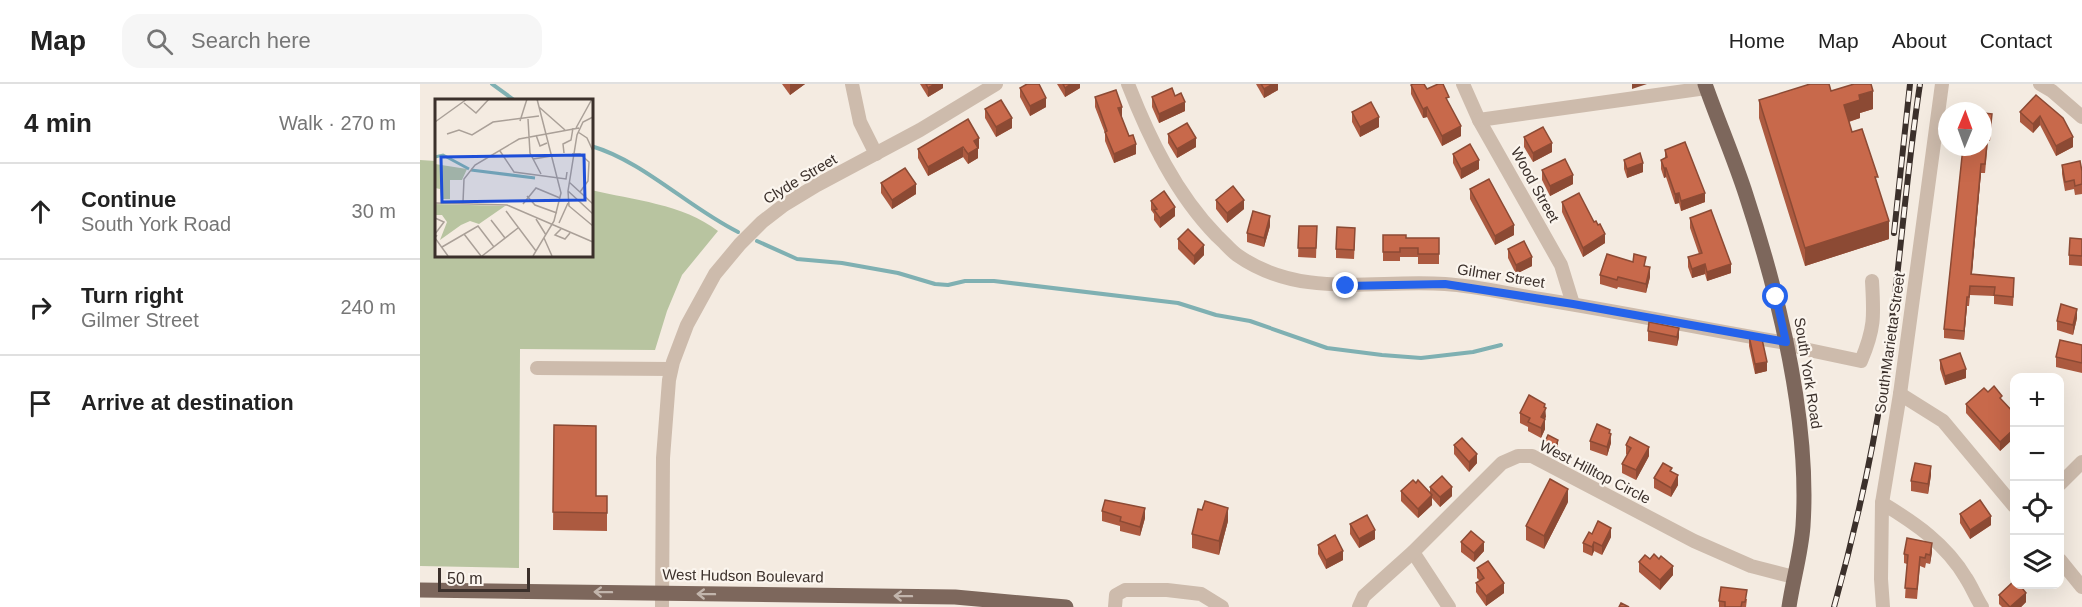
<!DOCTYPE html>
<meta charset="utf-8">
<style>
body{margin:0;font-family:Arial,sans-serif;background:#f6f6f6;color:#222}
.controls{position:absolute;right:18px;bottom:18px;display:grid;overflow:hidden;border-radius:12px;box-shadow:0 6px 24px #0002}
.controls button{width:54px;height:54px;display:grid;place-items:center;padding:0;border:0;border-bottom:2px solid #e0e0e0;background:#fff;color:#222;font:30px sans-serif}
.compass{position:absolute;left:1518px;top:18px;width:54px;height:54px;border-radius:50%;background:#fff;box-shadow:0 6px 24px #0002;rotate:1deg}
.scale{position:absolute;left:18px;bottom:15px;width:92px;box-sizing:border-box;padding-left:6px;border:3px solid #3b302b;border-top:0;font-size:16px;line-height:21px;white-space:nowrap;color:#3b302b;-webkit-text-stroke:4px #fbf5ee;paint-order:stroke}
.stop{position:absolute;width:18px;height:18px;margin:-14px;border:4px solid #2563eb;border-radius:50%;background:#fff}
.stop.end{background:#2563eb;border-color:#fff;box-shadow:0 2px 6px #0008}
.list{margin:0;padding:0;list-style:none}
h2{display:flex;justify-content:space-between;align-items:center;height:78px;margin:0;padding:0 24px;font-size:26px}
h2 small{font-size:20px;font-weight:400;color:#767676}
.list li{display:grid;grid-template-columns:39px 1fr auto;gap:18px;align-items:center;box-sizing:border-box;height:96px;padding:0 24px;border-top:2px solid #e0e0e0}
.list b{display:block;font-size:22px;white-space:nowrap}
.list p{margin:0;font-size:20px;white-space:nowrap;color:#767676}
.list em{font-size:20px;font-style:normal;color:#767676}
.icon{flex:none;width:33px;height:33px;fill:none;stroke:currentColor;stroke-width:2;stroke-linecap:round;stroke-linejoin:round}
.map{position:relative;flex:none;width:1662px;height:523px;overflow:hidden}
header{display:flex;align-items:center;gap:36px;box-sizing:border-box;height:84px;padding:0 30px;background:#fff;border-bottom:2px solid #e0e0e0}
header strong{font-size:28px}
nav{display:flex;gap:33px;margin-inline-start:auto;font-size:21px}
.search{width:420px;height:54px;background:#f6f6f6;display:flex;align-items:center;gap:15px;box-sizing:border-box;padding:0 21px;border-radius:18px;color:#767676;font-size:22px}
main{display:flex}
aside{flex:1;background:#fff}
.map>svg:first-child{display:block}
.green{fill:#b8c4a0}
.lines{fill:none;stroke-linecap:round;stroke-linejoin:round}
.stream{stroke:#7fb0b2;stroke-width:4}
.minor{stroke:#cdbbac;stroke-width:14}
.major{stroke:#7d675c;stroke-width:15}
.rail-casing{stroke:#3b302b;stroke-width:6}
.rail{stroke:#fbf5ee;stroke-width:4;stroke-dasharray:11;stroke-linecap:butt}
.wall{fill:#ac5a40}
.shaded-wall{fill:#8c4a34}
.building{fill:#c8694b;stroke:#8c4a34;stroke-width:1.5}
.oneway{stroke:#c2b5ac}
.route{stroke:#2563eb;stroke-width:8}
.labels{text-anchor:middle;stroke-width:4.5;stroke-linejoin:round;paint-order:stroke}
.street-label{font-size:15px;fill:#3b302b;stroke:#fbf5ee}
.inset-river{fill:none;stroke:#7fb0b2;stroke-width:3}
.inset-road{fill:none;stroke:#aaa098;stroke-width:1.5}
.view{fill:#1d4ed8;fill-opacity:0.15;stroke:#1d4ed8;stroke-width:3}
.inset-edge{fill:none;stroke:#3b302b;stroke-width:3}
</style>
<header>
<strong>Map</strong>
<div class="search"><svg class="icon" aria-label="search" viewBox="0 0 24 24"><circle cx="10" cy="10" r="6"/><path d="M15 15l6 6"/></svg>Search here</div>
<nav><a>Home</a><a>Map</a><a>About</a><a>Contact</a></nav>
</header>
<main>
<aside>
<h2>4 min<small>Walk · 270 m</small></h2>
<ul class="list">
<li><svg class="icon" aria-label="ahead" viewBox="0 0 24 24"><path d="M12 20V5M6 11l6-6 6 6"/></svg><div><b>Continue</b><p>South York Road</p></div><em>30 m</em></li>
<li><svg class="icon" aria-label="right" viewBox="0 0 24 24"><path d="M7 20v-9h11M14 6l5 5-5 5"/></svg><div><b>Turn right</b><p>Gilmer Street</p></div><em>240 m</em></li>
<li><svg class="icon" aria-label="arrive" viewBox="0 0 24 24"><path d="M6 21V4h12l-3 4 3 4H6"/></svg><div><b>Arrive at destination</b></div></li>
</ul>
</aside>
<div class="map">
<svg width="1662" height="523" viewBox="0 0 1662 523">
<rect width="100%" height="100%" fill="#f4ebe1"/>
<path class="green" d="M 0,76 L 16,77 L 16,171 L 171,171 L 171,106 C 213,116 263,120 298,147 L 262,191 L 247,227 L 235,266 L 100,265 L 99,484 L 0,482 Z"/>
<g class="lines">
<g class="stream">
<path d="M 72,0 L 94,16"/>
<path d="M 171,62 C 223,77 269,124 318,148"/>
<path d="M 337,157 L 377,175 L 422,179 L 478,189 L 515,200 L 528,201 L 545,197 L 574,197 L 758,219 L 796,231 L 830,237 L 907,264 L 962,271 L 1001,274 L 1053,268 L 1081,261"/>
</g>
<g class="minor">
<path d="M 432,0 L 440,38 L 456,70"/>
<path d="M 708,0 C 729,54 756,110 797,152 C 804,158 810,166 817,171 C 881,216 954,195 1025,200 C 1057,202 1089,210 1120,215 C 1202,228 1284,245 1366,259 L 1389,266 L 1441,277 C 1455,244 1454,232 1452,197"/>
<path d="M 1043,0 L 1059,36 L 1141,181 L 1153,220"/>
<path d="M 1620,0 L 1632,7 L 1662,33"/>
<path d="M 1059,36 L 1286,4"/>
<path d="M 117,284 L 251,285"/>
<path d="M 1480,310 L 1523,337 L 1594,422"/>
<path d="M 1640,400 L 1662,378"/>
<path d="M 1462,419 C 1495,439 1526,460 1546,494 C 1552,503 1556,514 1562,523"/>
<path d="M 993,468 L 1029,523"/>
<path d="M 1640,476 L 1662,503"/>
<path d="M 242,523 L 243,374 L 249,296 L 253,278 L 267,241 L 295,190 L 320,160 L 342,138 L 364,121 L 397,101 L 500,46 L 576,0"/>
<path d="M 695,523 L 696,511 L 705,506 L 747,506 L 781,510 L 802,523"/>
<path d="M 939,523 L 944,512 L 993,468 L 1082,379 L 1098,372 L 1112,372 L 1274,457 L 1331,482 L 1374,493"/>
<path d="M 1463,523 L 1461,495 L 1462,419 L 1480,310 L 1522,0"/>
</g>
<g class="major">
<path d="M 1285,0 C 1298,37 1314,74 1326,111 C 1359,212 1390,335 1383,442 C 1381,469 1373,496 1369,523"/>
<path d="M 0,506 L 535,513 L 646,523"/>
</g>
<g class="rail-casing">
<g id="rail">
<path d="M 1474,149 L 1490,0"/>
<path d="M 1414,523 C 1435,448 1452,373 1464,295 C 1479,197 1485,98 1500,0"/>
</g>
</g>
<use href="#rail" class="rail"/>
</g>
<g class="wall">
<path d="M 362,0 L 385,0 L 370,11 Z"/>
<path d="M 500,0 L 523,0 L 523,4 L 508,13 Z"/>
<path d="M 637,0 L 660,0 L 660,4 L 645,13 Z"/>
<path d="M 836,0 L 858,0 L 858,6 L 844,14 Z"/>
<path d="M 991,1 L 1029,20 L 1041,52 L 1022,62 L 1007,33 L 1003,34 L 991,10 Z"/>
<path d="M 600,4 L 626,23 L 610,32 L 600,13 Z"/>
<path d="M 1411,7 L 1453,25 L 1440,29 L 1440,34 L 1429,38 L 1432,48 L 1458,102 L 1469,155 L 1385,182 L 1339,34 L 1339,16 Z"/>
<path d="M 1616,11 L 1653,63 L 1636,72 L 1620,41 L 1613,49 L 1600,38 L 1600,28 Z"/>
<path d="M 755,12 L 765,27 L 739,39 L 732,23 L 732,13 Z"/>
<path d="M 675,13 L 702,32 L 701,33 L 716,70 L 694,79 L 685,57 L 685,49 L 675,23 Z"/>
<path d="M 565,25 L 592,44 L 576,53 L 565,34 Z"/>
<path d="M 932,28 L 959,43 L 940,53 L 932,38 Z"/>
<path d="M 1563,29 L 1572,39 L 1570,57 L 1568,57 L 1565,89 L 1561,89 L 1552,190 L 1594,203 L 1593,222 L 1574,220 L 1574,212 L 1550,211 L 1549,222 L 1547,222 L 1544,256 L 1524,254 L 1524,245 Z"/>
<path d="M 748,50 L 776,63 L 757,74 L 748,59 Z"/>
<path d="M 1104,53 L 1132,68 L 1113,78 L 1104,63 Z"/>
<path d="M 558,64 L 558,74 L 548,80 L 543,73 L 508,92 L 498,74 L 498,65 L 559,64 Z"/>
<path d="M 1245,66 L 1285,118 L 1261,127 L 1259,119 L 1255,120 L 1246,93 L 1244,94 L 1241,85 L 1241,76 L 1245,74 Z"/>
<path d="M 1033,70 L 1059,85 L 1041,95 L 1033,79 Z"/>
<path d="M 1204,76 L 1223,88 L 1207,94 L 1204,85 Z"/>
<path d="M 1642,81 L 1662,87 L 1662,110 L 1655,111 L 1654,105 L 1645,107 L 1642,90 Z"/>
<path d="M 1122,86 L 1153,100 L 1130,112 L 1122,96 Z"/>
<path d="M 461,99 L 496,110 L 472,125 L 461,109 Z"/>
<path d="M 1050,105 L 1094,151 L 1075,161 L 1050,115 Z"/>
<path d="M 796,116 L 824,125 L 807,139 L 796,125 Z"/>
<path d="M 731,117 L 755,132 L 740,144 L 734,136 L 734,130 L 731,126 Z"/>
<path d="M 1142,118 L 1185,159 L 1163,173 L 1142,128 Z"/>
<path d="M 1270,134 L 1311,189 L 1287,197 L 1285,190 L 1272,194 L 1268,183 L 1268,173 L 1279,170 L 1270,144 Z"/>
<path d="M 850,142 L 844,163 L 827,158 L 827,149 Z"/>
<path d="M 879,142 L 897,142 L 896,174 L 878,173 Z"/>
<path d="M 963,151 L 986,154 L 1019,154 L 1019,180 L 998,180 L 998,173 L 980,173 L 980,177 L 963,177 Z"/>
<path d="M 935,154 L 934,175 L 916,174 L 916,165 Z"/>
<path d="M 758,155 L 784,171 L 774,181 L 758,165 Z"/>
<path d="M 1662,155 L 1662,182 L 1649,181 L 1649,171 Z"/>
<path d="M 1088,165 L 1112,182 L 1096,190 L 1088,174 Z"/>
<path d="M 1226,182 L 1230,193 L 1226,209 L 1198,203 L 1197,205 L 1180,200 L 1180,191 Z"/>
<path d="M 1657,234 L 1653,251 L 1637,246 L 1637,237 Z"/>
<path d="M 1228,247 L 1259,253 L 1257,262 L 1228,257 Z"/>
<path d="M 1329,252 L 1347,287 L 1335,290 L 1329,262 Z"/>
<path d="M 1662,261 L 1662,289 L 1636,283 L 1636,273 Z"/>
<path d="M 1520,276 L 1546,294 L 1525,301 L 1520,285 Z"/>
<path d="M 1568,308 L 1582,316 L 1594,329 L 1594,354 L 1580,367 L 1546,329 L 1546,320 Z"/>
<path d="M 1125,320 L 1125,345 L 1121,354 L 1108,347 L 1108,343 L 1100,339 L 1100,329 Z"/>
<path d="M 134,341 L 176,412 L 187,412 L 187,447 L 133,446 Z"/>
<path d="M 1190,349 L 1191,359 L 1187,372 L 1170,366 L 1170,357 Z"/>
<path d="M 1034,361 L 1057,379 L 1049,388 L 1034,370 Z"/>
<path d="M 1138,361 L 1134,371 L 1123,366 L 1123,362 Z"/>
<path d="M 1206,361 L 1229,372 L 1216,396 L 1202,389 L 1202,380 L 1207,371 L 1206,370 Z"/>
<path d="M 1252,388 L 1258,401 L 1251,413 L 1234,404 L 1234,394 Z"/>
<path d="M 1511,391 L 1508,410 L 1491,407 L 1491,397 Z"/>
<path d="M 996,399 L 1010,409 L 1010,403 L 1032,412 L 1020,423 L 1012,414 L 1012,421 L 998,434 L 981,417 L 981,407 Z"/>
<path d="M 1148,418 L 1124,465 L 1106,456 L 1106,442 Z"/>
<path d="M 682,427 L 725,434 L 720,452 L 700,447 L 700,442 L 682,437 Z"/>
<path d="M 1540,430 L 1571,441 L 1550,455 L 1540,439 Z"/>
<path d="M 808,437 L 799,471 L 772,464 L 772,450 Z"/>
<path d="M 930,440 L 955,455 L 939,464 L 930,450 Z"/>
<path d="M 1172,450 L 1191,453 L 1182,471 L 1174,467 L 1172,472 L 1163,468 L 1163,459 Z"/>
<path d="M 1041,458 L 1064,467 L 1054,478 L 1041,468 Z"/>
<path d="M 898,461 L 923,476 L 906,485 L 898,470 Z"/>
<path d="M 1512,468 L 1510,480 L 1506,479 L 1505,484 L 1500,482 L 1497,515 L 1485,514 L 1487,480 L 1484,479 L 1484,470 Z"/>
<path d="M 1230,475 L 1253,491 L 1240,506 L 1219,488 L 1219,478 Z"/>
<path d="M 1057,484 L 1084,509 L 1066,522 L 1056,508 L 1056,499 L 1060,497 L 1057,494 Z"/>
<path d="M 1604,507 L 1606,518 L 1601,523 L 1582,523 L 1579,520 L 1579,511 Z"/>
<path d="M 1327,515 L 1326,523 L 1299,523 L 1299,517 Z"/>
</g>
<g class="shaded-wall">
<path d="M 370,0 L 385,0 L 370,11 Z"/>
<path d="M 515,0 L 523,0 L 523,4 L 508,13 L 508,4 Z"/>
<path d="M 651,0 L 660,0 L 660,4 L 645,13 L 645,4 Z"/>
<path d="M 853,0 L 858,0 L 858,6 L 844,14 L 844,5 Z"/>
<path d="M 1212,0 L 1227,0 L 1212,5 Z"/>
<path d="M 1453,7 L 1453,25 L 1440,29 L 1440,34 L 1424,39 L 1424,21 L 1439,11 Z"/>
<path d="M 626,14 L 626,23 L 610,32 L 610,22 Z"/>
<path d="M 765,18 L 765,27 L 739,39 L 739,30 Z"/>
<path d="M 702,23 L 702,32 L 698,34 L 698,24 Z"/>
<path d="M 1007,23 L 1007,33 L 1003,34 L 1003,25 Z"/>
<path d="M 1620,32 L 1620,41 L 1613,49 L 1613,40 Z"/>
<path d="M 959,33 L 959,43 L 940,53 L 940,43 Z"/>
<path d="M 592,34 L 592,44 L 576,53 L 576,43 Z"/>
<path d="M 1041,42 L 1041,52 L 1022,62 L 1022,52 Z"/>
<path d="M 1653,53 L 1653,63 L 1636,72 L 1636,62 Z"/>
<path d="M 559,54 L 559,64 L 554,66 L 554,57 Z"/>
<path d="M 776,54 L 776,63 L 757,74 L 757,65 Z"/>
<path d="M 1132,59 L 1132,68 L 1113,78 L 1113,69 Z"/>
<path d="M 716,60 L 716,70 L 694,79 L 694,70 Z"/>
<path d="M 543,63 L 543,73 L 508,92 L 508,83 Z"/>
<path d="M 558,64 L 558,74 L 548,80 L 548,70 Z"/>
<path d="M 1059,76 L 1059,85 L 1041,95 L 1041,85 Z"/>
<path d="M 1223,79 L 1223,88 L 1207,94 L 1207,85 Z"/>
<path d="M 1561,80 L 1561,89 L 1551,199 L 1551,190 Z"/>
<path d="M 1244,84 L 1246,84 L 1246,93 L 1244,94 Z"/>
<path d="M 1153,91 L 1153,100 L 1130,112 L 1130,102 Z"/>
<path d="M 496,100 L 496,110 L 472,125 L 472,116 Z"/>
<path d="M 1259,109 L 1259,119 L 1255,120 L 1255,110 Z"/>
<path d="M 1285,109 L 1285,118 L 1261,127 L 1261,117 Z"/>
<path d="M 824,116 L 824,125 L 807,139 L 807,129 Z"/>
<path d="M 755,123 L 755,132 L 740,144 L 740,134 Z"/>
<path d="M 850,132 L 850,142 L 844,163 L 844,154 Z"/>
<path d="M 1469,137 L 1469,155 L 1385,182 L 1385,164 Z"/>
<path d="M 1094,141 L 1094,151 L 1075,161 L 1075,152 Z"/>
<path d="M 1185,150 L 1185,159 L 1163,173 L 1163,164 Z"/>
<path d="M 784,161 L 784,171 L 774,181 L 774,172 Z"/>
<path d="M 1112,173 L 1112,182 L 1096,190 L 1096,181 Z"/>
<path d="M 1285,180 L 1285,190 L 1272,194 L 1272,185 Z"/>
<path d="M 1311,180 L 1311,189 L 1287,197 L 1287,188 Z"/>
<path d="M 1230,183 L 1230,193 L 1226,209 L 1226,200 Z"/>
<path d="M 1547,213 L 1547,222 L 1544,256 L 1544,247 Z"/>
<path d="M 1657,225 L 1657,234 L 1653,251 L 1653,241 Z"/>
<path d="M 1259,244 L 1259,253 L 1257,262 L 1257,253 Z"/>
<path d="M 1347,278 L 1347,287 L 1335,290 L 1335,280 Z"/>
<path d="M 1546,285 L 1546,294 L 1525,301 L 1525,292 Z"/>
<path d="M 1125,320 L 1126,333 L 1121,342 L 1121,333 Z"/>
<path d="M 1125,335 L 1125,345 L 1121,354 L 1121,344 Z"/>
<path d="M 1594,345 L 1594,354 L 1580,367 L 1580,358 Z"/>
<path d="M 1190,346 L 1191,359 L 1187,372 L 1187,363 Z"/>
<path d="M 1138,356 L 1138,361 L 1134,371 L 1134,366 Z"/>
<path d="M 1229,363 L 1229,372 L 1216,396 L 1216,386 Z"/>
<path d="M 1057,370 L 1057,379 L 1049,388 L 1049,378 Z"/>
<path d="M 1511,382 L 1511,391 L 1508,410 L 1508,400 Z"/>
<path d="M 1258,391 L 1258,401 L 1251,413 L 1251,404 Z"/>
<path d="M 1032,403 L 1032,412 L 1020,423 L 1020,413 Z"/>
<path d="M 1148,405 L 1148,418 L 1124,465 L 1124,452 Z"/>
<path d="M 1012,411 L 1012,421 L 998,434 L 998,425 Z"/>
<path d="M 725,424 L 725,434 L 720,452 L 720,443 Z"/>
<path d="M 808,424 L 808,437 L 799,471 L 799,457 Z"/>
<path d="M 1571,432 L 1571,441 L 1550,455 L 1550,446 Z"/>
<path d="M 1191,444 L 1191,453 L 1182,471 L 1182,462 Z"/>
<path d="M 955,446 L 955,455 L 939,464 L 939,455 Z"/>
<path d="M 1064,458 L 1064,467 L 1054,478 L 1054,469 Z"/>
<path d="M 1174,458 L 1174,467 L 1172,472 L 1172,463 Z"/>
<path d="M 1512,459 L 1512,468 L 1510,480 L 1510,471 Z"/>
<path d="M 923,467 L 923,476 L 906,485 L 906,476 Z"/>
<path d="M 1253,482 L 1253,491 L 1240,506 L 1240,496 Z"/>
<path d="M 1084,499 L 1084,509 L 1066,522 L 1066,512 Z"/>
<path d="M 1604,502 L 1604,510 L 1606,509 L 1606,518 L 1601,523 L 1590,523 L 1602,504 Z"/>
</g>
<g class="building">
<path d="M 506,0 L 515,0 L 508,4 Z"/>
<path d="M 607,0 L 619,0 L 626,14 L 610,22 L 600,4 Z"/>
<path d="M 643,0 L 651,0 L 645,4 Z"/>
<path d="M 841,0 L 853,0 L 844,5 Z"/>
<path d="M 993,0 L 1004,0 L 1007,5 L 1018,0 L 1023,0 L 1029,13 L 1026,14 L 1041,42 L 1022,52 L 1007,23 L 1003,25 L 991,1 Z"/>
<path d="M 1390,0 L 1409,0 L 1411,7 L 1434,0 L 1451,0 L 1453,7 L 1439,11 L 1440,16 L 1424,21 L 1432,48 L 1442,45 L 1458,93 L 1455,93 L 1469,137 L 1385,164 L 1339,16 Z"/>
<path d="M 752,4 L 755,12 L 761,9 L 765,18 L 739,30 L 732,13 Z"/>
<path d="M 696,6 L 702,23 L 698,24 L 709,52 L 713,51 L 716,60 L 694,70 L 685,48 L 687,47 L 675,13 Z"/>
<path d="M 1616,11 L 1643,34 L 1653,53 L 1636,62 L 1620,32 L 1613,40 L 1600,28 Z"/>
<path d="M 581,16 L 592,34 L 576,43 L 565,25 Z"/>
<path d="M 951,18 L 959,33 L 940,43 L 932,28 Z"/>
<path d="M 1563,29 L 1572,30 L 1570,48 L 1568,48 L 1565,80 L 1561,80 L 1551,190 L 1594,194 L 1593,213 L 1574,211 L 1575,203 L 1550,202 L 1549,213 L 1547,213 L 1544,247 L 1524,245 L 1543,63 L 1563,63 Z"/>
<path d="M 548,35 L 559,54 L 554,57 L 558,64 L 548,70 L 543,63 L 508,83 L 498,65 Z"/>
<path d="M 767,39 L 776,54 L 757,65 L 748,50 Z"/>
<path d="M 1123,43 L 1132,59 L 1113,69 L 1104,53 Z"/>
<path d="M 1265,58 L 1285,109 L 1261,117 L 1259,109 L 1255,110 L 1246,84 L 1244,84 L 1241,76 L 1247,73 L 1245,66 Z"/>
<path d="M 1050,60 L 1059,76 L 1041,85 L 1033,70 Z"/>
<path d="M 1220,69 L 1223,79 L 1207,85 L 1204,76 Z"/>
<path d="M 1145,75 L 1153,91 L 1130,102 L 1122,86 Z"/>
<path d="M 1660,77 L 1662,87 L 1662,100 L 1655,102 L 1654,96 L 1645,98 L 1642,81 Z"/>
<path d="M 485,84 L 496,100 L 472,116 L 461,99 Z"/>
<path d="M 1069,95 L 1094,141 L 1075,152 L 1050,105 Z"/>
<path d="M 813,102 L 824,116 L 807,129 L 796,116 Z"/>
<path d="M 744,107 L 755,123 L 740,134 L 734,126 L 737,125 L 731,117 Z"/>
<path d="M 1159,109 L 1174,138 L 1176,137 L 1178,141 L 1180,140 L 1185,150 L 1163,164 L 1142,118 Z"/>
<path d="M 1291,126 L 1311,180 L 1287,188 L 1285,180 L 1272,185 L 1268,173 L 1282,169 L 1270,134 Z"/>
<path d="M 833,127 L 850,132 L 844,154 L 827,149 Z"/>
<path d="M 879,142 L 897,142 L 896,164 L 878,164 Z"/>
<path d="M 917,143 L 935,144 L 934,166 L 916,165 Z"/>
<path d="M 768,145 L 784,161 L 774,172 L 758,155 Z"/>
<path d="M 963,151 L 986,151 L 986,154 L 1019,154 L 1019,170 L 998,170 L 998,164 L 980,164 L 980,168 L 963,168 Z"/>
<path d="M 1650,154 L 1662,155 L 1662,172 L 1649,171 Z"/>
<path d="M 1104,157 L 1112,173 L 1096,181 L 1088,165 Z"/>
<path d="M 1187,170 L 1213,178 L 1214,170 L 1226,173 L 1224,182 L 1230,183 L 1226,200 L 1198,193 L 1197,196 L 1180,191 Z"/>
<path d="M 1641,220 L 1657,225 L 1653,241 L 1637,237 Z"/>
<path d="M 1229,238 L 1259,244 L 1257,253 L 1228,247 Z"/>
<path d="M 1329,252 L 1342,255 L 1347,278 L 1335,280 Z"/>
<path d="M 1640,256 L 1662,261 L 1662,279 L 1636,273 Z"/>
<path d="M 1540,269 L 1546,285 L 1525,292 L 1520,276 Z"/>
<path d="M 1574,302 L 1582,312 L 1580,314 L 1594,329 L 1594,345 L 1580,358 L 1546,320 L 1564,304 L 1568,308 Z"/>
<path d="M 1109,311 L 1125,320 L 1124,323 L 1126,324 L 1121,333 L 1125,335 L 1121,344 L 1108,338 L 1110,334 L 1100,329 Z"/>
<path d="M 1177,340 L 1190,346 L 1189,349 L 1191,350 L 1187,363 L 1170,357 Z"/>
<path d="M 134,341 L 176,342 L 176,412 L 187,412 L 187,429 L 133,428 Z"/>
<path d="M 1128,351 L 1138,356 L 1134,366 L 1123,362 Z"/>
<path d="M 1210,353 L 1229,363 L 1216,386 L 1202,380 L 1211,364 L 1206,361 Z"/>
<path d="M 1042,354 L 1057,370 L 1049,378 L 1034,361 Z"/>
<path d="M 1243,379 L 1252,384 L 1250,387 L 1258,391 L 1251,404 L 1234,394 Z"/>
<path d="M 1495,379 L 1511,382 L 1508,400 L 1491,397 Z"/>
<path d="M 1022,392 L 1032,403 L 1020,413 L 1010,403 Z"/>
<path d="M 1130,395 L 1148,405 L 1124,452 L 1106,442 Z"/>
<path d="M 993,396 L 996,399 L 998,396 L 1012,411 L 998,425 L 981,407 Z"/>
<path d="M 685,416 L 725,424 L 720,443 L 700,437 L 701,433 L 682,427 Z"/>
<path d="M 1560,416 L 1571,432 L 1550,446 L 1540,430 Z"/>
<path d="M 785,417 L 808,424 L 799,457 L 772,450 L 778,425 L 782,426 Z"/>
<path d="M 947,431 L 955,446 L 939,455 L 930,440 Z"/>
<path d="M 1178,437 L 1191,444 L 1182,462 L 1174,458 L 1172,463 L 1163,459 L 1169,448 L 1172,450 Z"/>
<path d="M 1051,447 L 1064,458 L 1054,469 L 1041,458 Z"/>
<path d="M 915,451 L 923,467 L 906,476 L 898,461 Z"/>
<path d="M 1487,454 L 1512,459 L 1510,471 L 1506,470 L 1505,474 L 1500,473 L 1497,505 L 1485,504 L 1488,471 L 1484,470 Z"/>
<path d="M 1234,470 L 1239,475 L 1241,472 L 1253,482 L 1240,496 L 1219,478 L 1225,471 L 1230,475 Z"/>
<path d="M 1068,477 L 1084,499 L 1066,512 L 1056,499 L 1064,494 L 1057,484 Z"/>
<path d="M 1594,497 L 1594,501 L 1604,501 L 1604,502 L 1602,504 L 1606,509 L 1590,523 L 1579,511 Z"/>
<path d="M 1301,503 L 1327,506 L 1325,518 L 1322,518 L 1321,523 L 1305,523 L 1305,518 L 1299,517 Z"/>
<path d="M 1201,519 L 1209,523 L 1199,523 Z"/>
</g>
<defs><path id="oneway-shaft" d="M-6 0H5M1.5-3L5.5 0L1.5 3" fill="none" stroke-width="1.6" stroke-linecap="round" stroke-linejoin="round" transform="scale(1.5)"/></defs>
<g class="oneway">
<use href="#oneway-shaft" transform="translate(183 508) rotate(-179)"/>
<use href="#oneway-shaft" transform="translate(286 510) rotate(-179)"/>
<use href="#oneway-shaft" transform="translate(483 512) rotate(-179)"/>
</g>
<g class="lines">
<path class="route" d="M 926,202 L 1025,200 L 1153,220 L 1366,258 L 1356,213"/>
</g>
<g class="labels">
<g class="street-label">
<text transform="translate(380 95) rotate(-31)" y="5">Clyde Street</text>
<text transform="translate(1115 101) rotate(61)" y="5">Wood Street</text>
<text transform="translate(1081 192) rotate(9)" y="5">Gilmer Street</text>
<text transform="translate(1470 259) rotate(-82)" y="5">South Marietta Street</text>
<text transform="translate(1388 289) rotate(81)" y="5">South York Road</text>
<text transform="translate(1175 388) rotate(27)" y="5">West Hilltop Circle</text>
<text transform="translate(323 492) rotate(1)" y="5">West Hudson Boulevard</text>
</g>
</g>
<g transform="translate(15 15)">
<rect width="158" height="158" fill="#f4ebe1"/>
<path d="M 0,65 L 32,70 L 27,81 L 15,81 L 15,100 L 6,100 L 5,90 L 0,89 ZM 0,105 L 70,107 L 44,125 L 35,122 L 26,126 L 5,141 L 12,123 L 7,116 L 0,116 Z" fill="#b8c4a0"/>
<path class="inset-river" d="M 0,58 L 8,56 L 34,70M 36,71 L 100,79"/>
<path class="inset-road" d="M 29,4 L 41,14 L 54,0M 104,8 L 130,31M 158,18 L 148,23 L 142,36 L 133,92 L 134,107 L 158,127M 93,20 L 95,54 L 106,75M 85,22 L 92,0M 0,23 L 32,0M 141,29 L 157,0M 143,33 L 152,39 L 158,52M 12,35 L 24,31 L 37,36 L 58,23 L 104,17M 101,36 L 105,47 L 112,44M 65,52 L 79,73 L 131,80 L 132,73M 129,54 L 128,45 L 136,41 L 138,29M 137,55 L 145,55 L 154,63 L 153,82 L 145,93M 98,60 L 117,57M 134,83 L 158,105M 133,92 L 158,115M 92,97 L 100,106 L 122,114M 28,103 L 29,80 L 40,66 L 84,40 L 144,29M 0,104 L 72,106 L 158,143M 88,105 L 101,89 L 125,99M 71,112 L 101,152M 0,119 L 9,123 L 0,135M 101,120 L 111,136M 56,121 L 70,139M 124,124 L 133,104M 126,130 L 120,136 L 130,140 L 135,134M 29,135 L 46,157M 2,136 L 0,139 L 13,157M 109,139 L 117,157M 7,148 L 43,127 L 59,148M 47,157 L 83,129M 98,157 L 119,122 L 126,94 L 102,0"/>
<path class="view" d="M 149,56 L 150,101 L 7,103 L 6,58 Z"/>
<rect width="158" height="158" class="inset-edge"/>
</g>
</svg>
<div class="controls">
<button>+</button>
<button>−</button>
<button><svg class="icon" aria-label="locate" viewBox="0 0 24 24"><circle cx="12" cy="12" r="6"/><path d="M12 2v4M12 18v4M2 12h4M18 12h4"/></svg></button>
<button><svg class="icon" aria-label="layers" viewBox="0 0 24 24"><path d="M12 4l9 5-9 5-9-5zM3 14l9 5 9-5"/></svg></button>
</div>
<svg class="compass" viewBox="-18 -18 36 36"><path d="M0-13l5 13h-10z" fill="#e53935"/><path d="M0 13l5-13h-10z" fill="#767676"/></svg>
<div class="scale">50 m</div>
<div class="stop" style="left:1356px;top:213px"></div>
<div class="stop end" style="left:926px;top:202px"></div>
</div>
</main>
